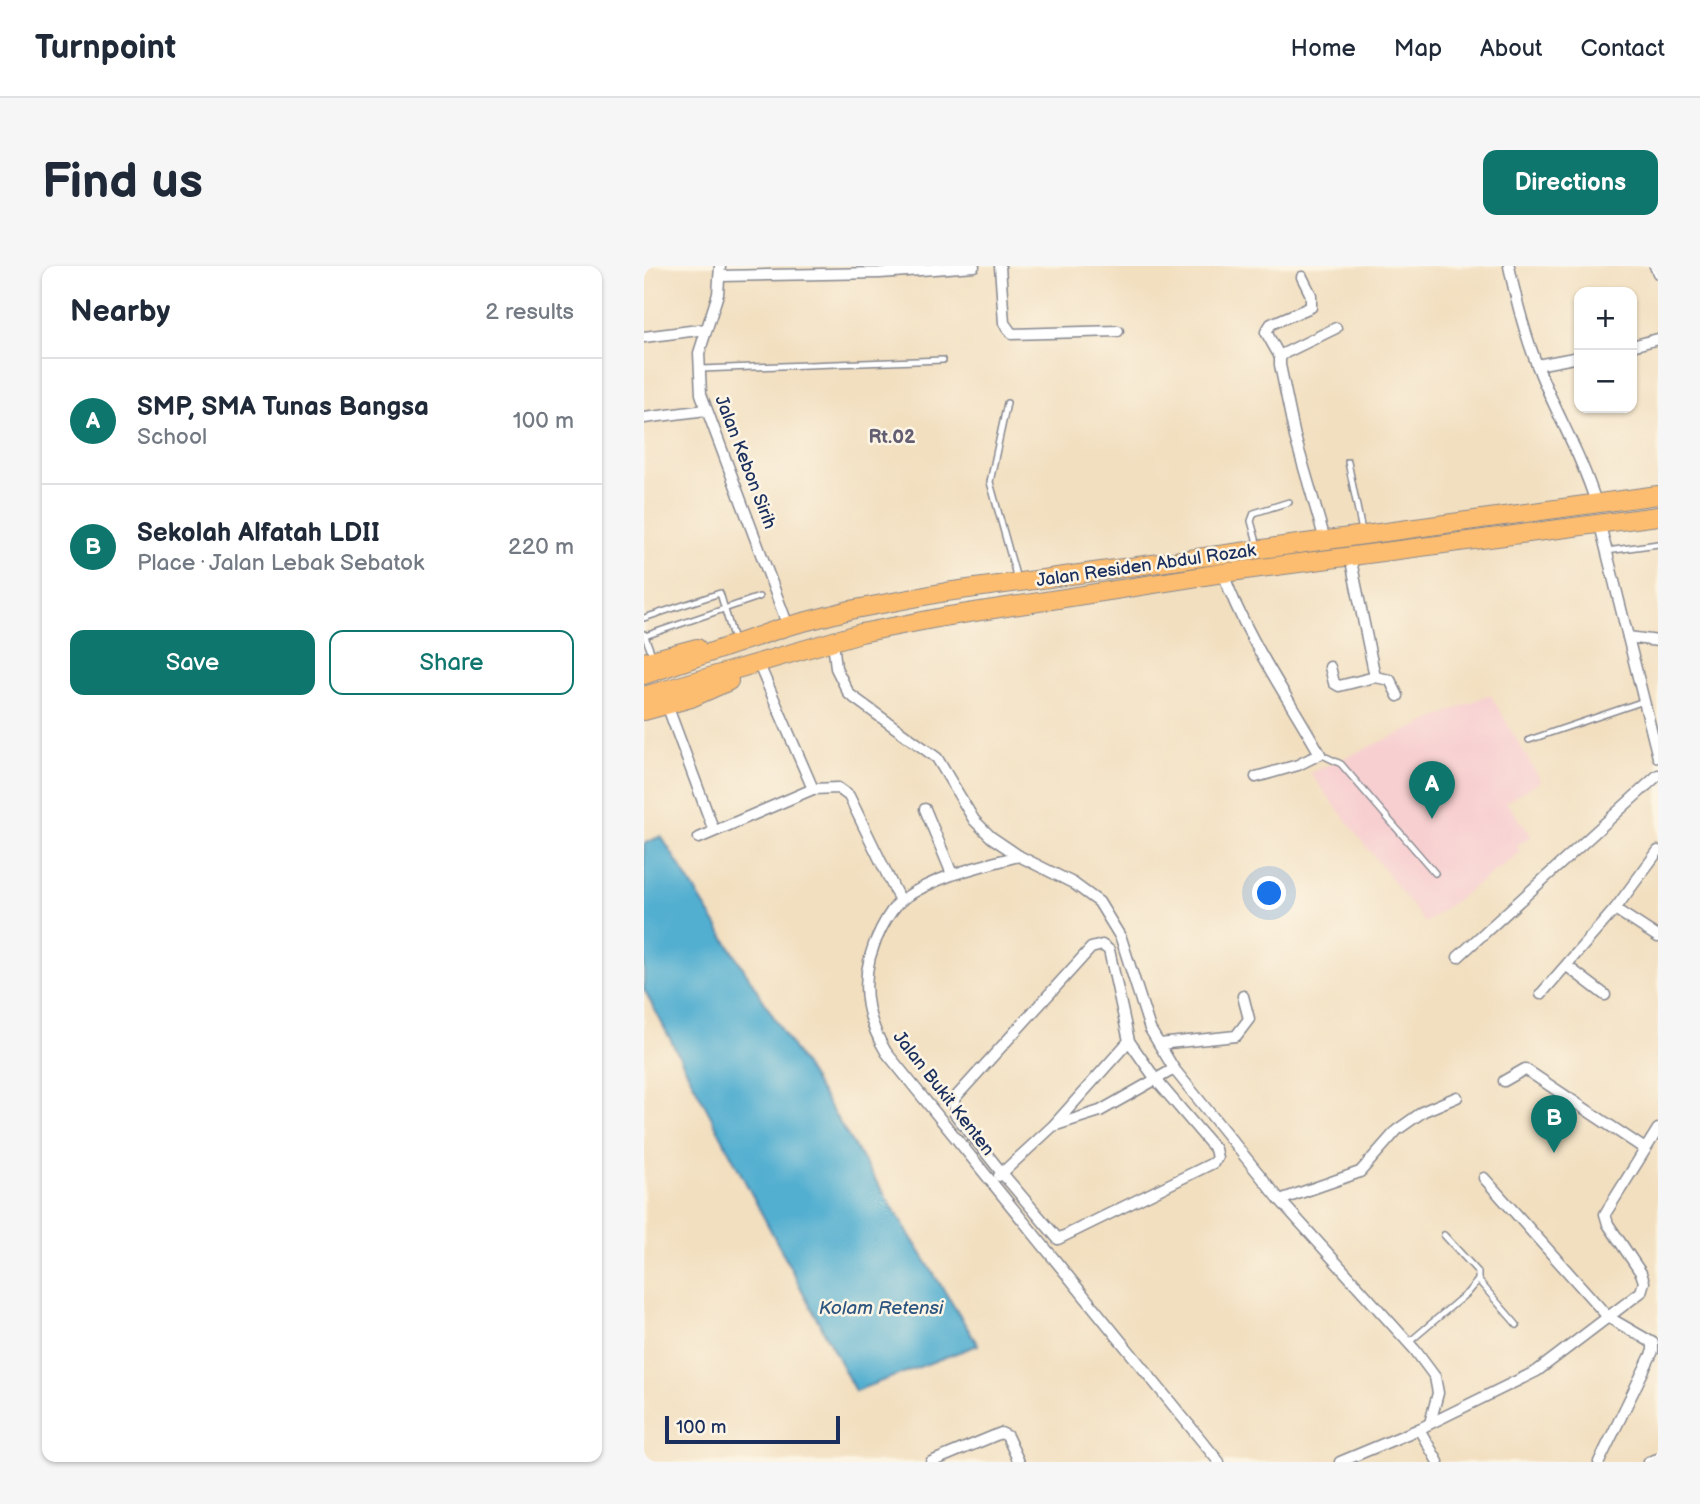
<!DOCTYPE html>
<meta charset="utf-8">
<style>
body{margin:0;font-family:"Balsamiq Sans",sans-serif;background:#f6f6f7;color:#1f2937}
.controls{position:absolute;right:21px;top:21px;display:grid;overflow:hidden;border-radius:14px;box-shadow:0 2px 5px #0004}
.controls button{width:63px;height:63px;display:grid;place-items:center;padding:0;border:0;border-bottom:2px solid #e0e1e3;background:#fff;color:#1f2937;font:35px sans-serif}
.scale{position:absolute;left:21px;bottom:18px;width:175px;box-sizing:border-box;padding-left:7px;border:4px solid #1b2f5e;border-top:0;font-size:19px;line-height:24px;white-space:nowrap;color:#1b2f5e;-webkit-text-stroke:5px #fcf5e5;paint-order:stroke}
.you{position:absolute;left:626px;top:628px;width:24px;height:24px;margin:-18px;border:5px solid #fff;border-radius:50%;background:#1a73e8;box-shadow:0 0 0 10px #1a73e833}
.badge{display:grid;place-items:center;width:46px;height:46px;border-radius:50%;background:#0f766e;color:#fff;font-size:23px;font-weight:700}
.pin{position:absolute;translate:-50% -58px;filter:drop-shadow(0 2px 4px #0008)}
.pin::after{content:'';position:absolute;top:37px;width:24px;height:21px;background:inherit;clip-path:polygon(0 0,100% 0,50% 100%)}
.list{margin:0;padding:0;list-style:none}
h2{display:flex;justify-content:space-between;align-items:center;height:91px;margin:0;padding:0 28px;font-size:30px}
h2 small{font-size:23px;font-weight:400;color:#747a83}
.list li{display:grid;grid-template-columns:46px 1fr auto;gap:21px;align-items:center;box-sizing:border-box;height:126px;padding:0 28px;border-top:2px solid #e0e1e3}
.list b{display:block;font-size:26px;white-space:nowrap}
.list p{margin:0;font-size:23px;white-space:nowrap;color:#747a83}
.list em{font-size:23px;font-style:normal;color:#747a83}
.actions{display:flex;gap:14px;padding:21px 28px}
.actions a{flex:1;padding:16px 0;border:2px solid #0f766e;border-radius:14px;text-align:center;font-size:24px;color:#0f766e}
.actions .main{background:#0f766e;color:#fff}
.map{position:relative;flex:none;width:1014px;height:1196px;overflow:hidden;border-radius:14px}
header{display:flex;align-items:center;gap:42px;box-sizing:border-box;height:98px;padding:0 35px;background:#fff;border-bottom:2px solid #e0e1e3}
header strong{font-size:33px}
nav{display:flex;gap:38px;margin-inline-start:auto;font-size:24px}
.intro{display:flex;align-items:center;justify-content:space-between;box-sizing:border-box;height:168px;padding:0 42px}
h1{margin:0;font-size:49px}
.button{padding:18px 32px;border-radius:14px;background:#0f766e;color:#fff;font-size:24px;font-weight:700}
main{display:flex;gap:42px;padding:0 42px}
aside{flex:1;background:#fff;border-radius:14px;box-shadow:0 2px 5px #0004}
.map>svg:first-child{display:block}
.built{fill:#f7cfd0}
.water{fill:#52afd0;stroke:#366f97;stroke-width:2}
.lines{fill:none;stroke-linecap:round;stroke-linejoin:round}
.service-casing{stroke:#86878f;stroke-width:8}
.minor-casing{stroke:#86878f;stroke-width:13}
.trunk-casing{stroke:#86878f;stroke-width:20}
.service{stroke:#fff;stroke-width:5}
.minor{stroke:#fff;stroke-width:10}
.trunk{stroke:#fcbd6f;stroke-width:18}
.labels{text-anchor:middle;stroke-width:5;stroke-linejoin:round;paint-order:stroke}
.street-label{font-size:18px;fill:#1b2f5e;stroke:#fcf5e5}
.neighbourhood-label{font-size:19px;font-weight:bold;fill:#635e72;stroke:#fcf5e5}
.water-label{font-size:19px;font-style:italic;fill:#2c5580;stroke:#fcf5e5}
</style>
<header>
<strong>Turnpoint</strong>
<nav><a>Home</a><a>Map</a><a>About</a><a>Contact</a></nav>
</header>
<div class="intro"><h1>Find us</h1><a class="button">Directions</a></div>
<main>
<aside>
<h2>Nearby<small>2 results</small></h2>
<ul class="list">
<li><span class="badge">A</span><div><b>SMP, SMA Tunas Bangsa</b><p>School</p></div><em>100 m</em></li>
<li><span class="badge">B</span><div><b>Sekolah Alfatah LDII</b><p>Place · Jalan Lebak Sebatok</p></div><em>220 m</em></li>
</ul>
<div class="actions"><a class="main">Save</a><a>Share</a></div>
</aside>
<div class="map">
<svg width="1014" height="1196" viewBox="0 0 1014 1196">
<rect width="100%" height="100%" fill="#fcf5e5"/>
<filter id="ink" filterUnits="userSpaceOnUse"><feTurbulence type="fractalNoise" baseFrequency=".0143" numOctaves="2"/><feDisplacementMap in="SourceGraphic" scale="14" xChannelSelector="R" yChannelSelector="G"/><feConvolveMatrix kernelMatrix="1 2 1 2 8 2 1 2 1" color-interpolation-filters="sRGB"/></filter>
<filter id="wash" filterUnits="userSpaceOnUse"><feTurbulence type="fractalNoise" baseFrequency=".00686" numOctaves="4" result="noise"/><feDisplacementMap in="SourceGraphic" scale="28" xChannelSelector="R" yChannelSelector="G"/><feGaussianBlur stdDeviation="1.57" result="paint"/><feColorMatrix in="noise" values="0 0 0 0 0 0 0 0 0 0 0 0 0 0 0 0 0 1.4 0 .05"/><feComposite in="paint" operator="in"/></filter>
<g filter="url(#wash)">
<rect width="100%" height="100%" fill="#f2dfc0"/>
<path class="built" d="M 846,428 L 897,515 L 862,536 L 888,570 L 872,580 L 877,586 L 781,657 L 666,507 Z"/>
<path class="water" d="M 17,570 L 334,1079 L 211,1125 L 0,723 L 0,578 Z"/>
</g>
<g filter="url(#ink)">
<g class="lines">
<g class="service-casing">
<g id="service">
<path d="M 57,103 L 299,94"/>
<path d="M 363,137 L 346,216 L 373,313"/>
<path d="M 704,196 L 718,265"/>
<path d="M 614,280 L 607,255 L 610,247 L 645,236"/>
<path d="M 963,285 L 1014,278"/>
<path d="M 0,352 L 76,327 L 90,374"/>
<path d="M 0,368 L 9,391"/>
<path d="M 1,370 L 115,331"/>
<path d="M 885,474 L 1000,435"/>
<path d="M 676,488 L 697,498 L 791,607"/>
<path d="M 834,1014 L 873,1059"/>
<path d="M 763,1078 L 823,1027 L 834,1014 L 834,1006 L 800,969"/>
</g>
</g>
<g class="minor-casing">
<g id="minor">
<path d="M 76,0 L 74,28 L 55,87 L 57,128 L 144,360"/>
<path d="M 356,0 L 360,57 L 368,68 L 474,65"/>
<path d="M 865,0 C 872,34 880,66 893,99 C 911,146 937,188 952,237"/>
<path d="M 1011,0 L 1014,7"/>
<path d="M 76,10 L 236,7 L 330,0"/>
<path d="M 0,71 L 62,63"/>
<path d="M 988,80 L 1014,73"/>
<path d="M 636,91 L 622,66 L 627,58 L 667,41 L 667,29 L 658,11"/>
<path d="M 893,99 L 935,91"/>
<path d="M 0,152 L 62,144"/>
<path d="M 956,259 L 1014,491"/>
<path d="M 681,274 L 651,171 L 636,99 L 636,91 L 641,87 L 692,62"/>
<path d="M 706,290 L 731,411 L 746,414 L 754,430"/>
<path d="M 579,307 C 602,372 643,429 676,488 L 654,499 L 612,511"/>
<path d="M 984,371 L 1014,375"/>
<path d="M 189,375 L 192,402 L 205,428 L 293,492 L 330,554 L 347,571 L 375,590"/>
<path d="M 116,401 L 169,523"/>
<path d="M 686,401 L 690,417 L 695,420 L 731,411"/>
<path d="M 23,439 L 70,565"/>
<path d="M 281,543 L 308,608"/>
<path d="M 55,572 L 169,523 L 194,522 L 205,530 L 256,635"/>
<path d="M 971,643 L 1014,671"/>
<path d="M 458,679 L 465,684 L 485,775 L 409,860 L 358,907 L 311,848 L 310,833 L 447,682 Z"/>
<path d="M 814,691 L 1014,509"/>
<path d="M 923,700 L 961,729"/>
<path d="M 897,728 L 971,643 L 1014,585"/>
<path d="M 515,778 L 592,770 L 605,753 L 599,730"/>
<path d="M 860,815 L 881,803 L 1001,883"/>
<path d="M 412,859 L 456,845 L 530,803"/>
<path d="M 355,910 L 358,907 L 414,973 L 569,897 L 573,892 L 571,883 L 513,815 L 485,775"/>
<path d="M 840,912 L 964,1051 L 1009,1077 L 1009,1085 L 955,1196"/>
<path d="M 636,934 L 716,906 L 753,864 L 780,845 L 813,831"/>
<path d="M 775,1163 L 794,1196"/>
<path d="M 287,1196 L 357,1167 L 363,1170 L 375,1196"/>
<path d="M 575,1196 L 242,786 C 218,746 215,705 237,663 C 242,653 250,640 259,633 C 294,609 334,601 375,590 L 429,617 L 455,636 L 477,672 L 506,763 L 530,803 L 636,934 L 771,1084 L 791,1111 L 794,1127 L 786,1157"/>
<path d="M 696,1196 L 775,1163 L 893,1105 L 997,1026 L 1000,1016 L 997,1007 L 964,958 L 961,948 L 1014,863"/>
<path d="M 1005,1196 L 1014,1193"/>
</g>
</g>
<g class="trunk-casing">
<g id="trunk">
<path d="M 0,396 L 53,382"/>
<path d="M 0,409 L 144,360 L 206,344 L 302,326 L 1014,229"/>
<path d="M 0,430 L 217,367 L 299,351 L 579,307 L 1014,250"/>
<path d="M 0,445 L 47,432 L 85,415"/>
</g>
</g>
<use href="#service" class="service"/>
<use href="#minor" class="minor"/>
<use href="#trunk" class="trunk"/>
</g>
</g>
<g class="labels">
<g class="street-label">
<text transform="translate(102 196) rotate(69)" y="6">Jalan Kebon Sirih</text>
<text transform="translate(502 299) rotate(-8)" y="6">Jalan Residen Abdul Rozak</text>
<text transform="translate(300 827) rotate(52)" y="6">Jalan Bukit Kenten</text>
</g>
<g class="neighbourhood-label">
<text x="248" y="177">Rt.02</text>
</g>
<g class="water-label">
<text x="237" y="1048">Kolam Retensi</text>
</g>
</g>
</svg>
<div class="controls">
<button>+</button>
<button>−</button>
</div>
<div class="scale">100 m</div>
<div class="you"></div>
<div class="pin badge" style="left:788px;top:553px">A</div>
<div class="pin badge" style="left:910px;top:887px">B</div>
</div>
</main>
